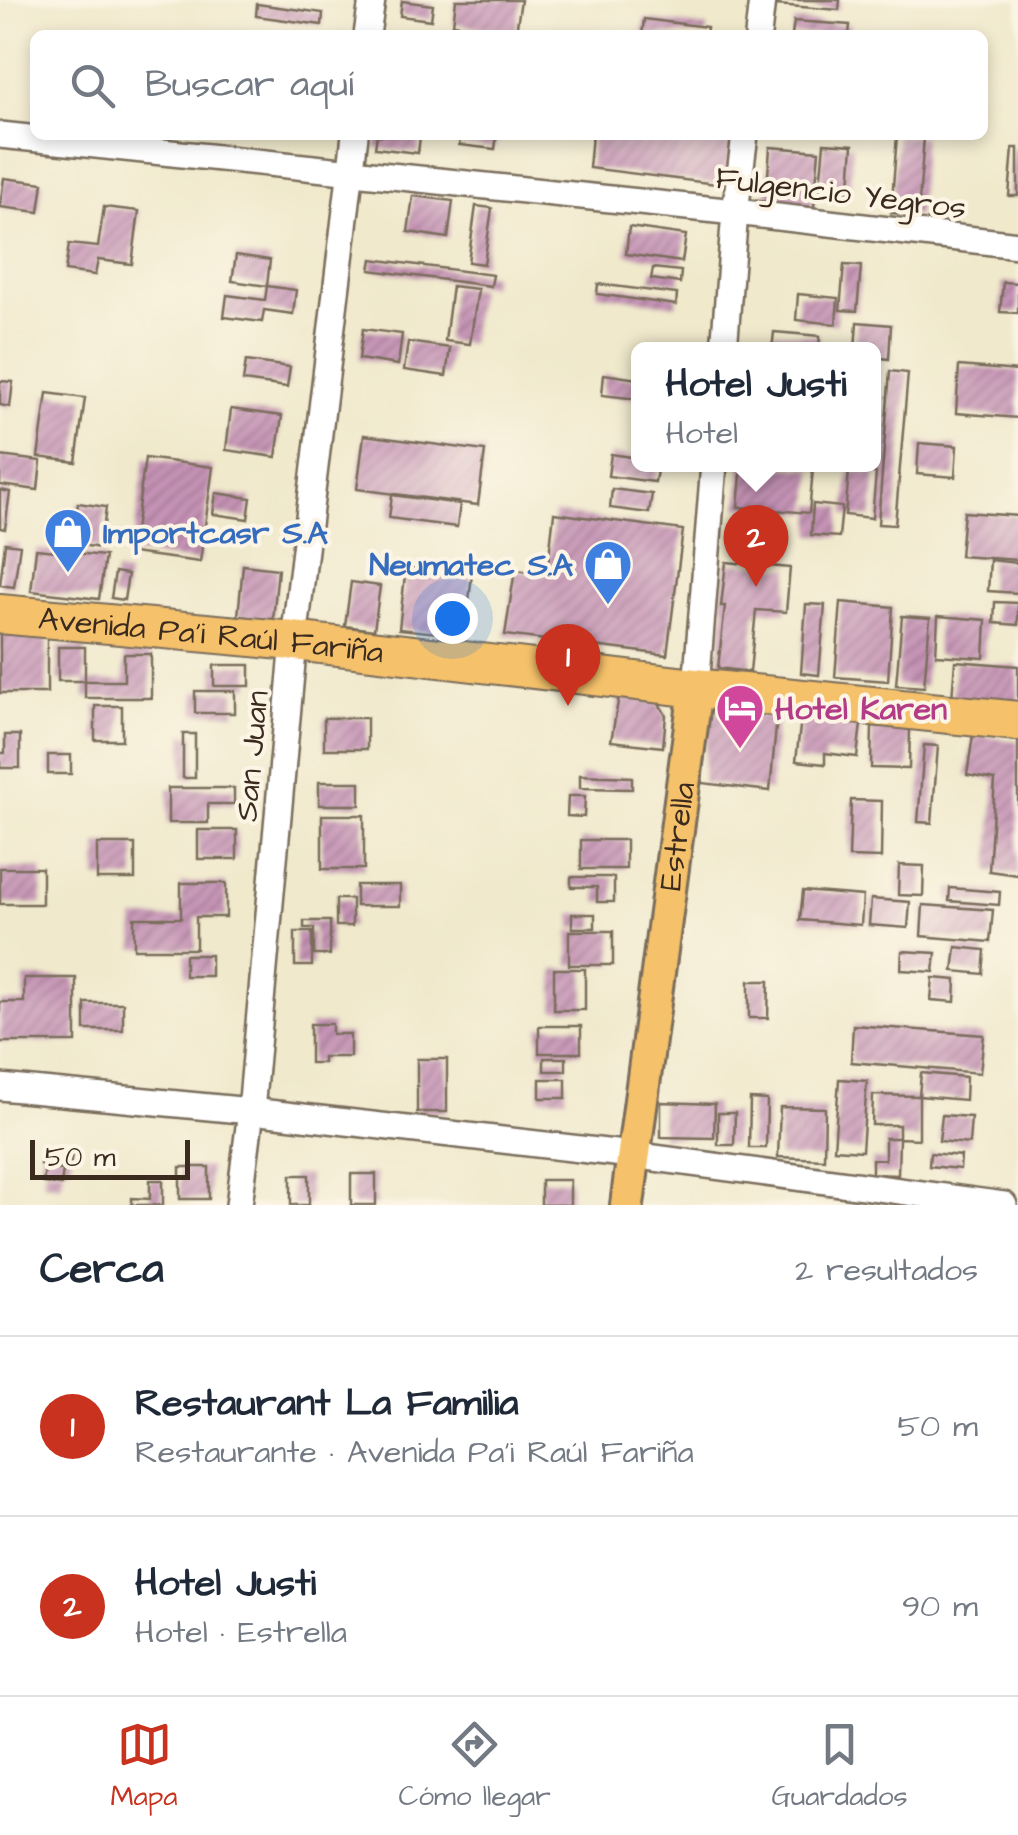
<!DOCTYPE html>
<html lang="es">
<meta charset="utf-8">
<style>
body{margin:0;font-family:"Architects Daughter",sans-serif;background:#f2f2f3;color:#1f2937}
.scale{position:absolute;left:30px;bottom:25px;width:160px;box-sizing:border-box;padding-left:10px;border:5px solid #3b2a1e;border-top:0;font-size:28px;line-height:35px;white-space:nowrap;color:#3b2a1e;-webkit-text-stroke:8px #fcf5e5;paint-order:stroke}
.you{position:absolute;left:452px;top:618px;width:35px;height:35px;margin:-25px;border:8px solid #fff;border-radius:50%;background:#1a73e8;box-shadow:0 0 0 15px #1a73e833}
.badge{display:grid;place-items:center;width:65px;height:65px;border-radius:50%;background:#c8321e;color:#fff;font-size:32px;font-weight:700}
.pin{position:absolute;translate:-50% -82px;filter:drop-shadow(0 2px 5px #0008)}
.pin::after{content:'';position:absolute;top:52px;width:35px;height:30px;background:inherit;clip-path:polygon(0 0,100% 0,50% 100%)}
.popup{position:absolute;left:631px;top:342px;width:250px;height:130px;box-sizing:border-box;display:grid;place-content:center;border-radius:15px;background:#fff;filter:drop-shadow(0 2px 8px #0005);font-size:32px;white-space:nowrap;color:#747a83}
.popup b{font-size:38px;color:#1f2937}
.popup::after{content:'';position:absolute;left:50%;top:100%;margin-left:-20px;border:20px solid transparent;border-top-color:#fff}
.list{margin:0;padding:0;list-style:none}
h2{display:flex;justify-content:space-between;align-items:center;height:130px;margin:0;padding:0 40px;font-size:42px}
h2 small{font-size:32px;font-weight:400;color:#747a83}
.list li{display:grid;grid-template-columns:65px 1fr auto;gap:30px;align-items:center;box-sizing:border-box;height:180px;padding:0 40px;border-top:2px solid #e0e1e3}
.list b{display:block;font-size:38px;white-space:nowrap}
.list p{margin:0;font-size:32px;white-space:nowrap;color:#747a83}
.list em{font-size:32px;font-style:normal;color:#747a83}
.icon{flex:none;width:55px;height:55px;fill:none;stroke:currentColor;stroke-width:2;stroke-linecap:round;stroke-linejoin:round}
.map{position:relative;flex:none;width:1018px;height:1205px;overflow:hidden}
.search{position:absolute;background:#fff;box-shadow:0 5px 15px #0003;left:30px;right:30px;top:30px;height:110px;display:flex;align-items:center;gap:25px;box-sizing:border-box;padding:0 35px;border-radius:15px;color:#747a83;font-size:38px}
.sheet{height:490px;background:#fff}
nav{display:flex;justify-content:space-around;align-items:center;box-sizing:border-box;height:140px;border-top:2px solid #e0e1e3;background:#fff;font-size:28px;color:#747a83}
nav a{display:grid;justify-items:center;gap:5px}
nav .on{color:#c8321e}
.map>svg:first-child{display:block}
.building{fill:url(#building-hatch)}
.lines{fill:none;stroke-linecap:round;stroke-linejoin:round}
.minor-casing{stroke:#7a6d5b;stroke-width:30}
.major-casing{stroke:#7a6d5b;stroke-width:38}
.highway-casing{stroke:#7a6d5b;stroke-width:42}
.minor{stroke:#fff;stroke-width:25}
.major{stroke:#f5c16b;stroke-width:32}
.highway{stroke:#f5c16b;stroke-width:38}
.labels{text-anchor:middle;stroke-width:8;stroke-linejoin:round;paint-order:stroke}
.street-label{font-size:32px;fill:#3b2a1e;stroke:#fcf5e5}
.shop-label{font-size:32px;font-weight:bold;fill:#366cbe;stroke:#fcf5e5;text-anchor:start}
.hotel-label{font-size:32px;font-weight:bold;fill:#b23c85;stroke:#fcf5e5;text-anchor:start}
</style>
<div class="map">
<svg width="1018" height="1205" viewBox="0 0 1018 1205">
<defs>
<pattern id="building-hatch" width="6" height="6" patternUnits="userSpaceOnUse" patternTransform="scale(2.5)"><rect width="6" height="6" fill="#c593b5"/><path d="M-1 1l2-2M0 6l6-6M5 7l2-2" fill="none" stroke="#a17893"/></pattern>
</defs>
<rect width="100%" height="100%" fill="#fcf5e5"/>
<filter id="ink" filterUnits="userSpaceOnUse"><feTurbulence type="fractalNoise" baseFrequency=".01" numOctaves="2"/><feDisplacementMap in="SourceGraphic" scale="20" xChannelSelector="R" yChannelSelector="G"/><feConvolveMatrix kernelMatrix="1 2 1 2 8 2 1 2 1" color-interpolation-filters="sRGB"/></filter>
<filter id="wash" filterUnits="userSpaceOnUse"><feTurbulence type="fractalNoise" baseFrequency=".0048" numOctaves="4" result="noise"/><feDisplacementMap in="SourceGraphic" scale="40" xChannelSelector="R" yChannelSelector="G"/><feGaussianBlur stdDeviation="2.25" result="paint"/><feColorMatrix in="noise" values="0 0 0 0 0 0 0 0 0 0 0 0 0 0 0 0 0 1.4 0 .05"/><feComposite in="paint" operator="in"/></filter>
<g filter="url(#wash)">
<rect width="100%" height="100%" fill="#f0e9cc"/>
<g id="blocks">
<g class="building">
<path d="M 456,0 L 521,0 L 516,32 L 453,24 Z"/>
<path d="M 778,0 L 840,0 L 839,10 L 777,5 Z"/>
<path d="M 402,1 L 433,5 L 431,20 L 400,16 Z"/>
<path d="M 257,4 L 323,13 L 322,25 L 256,16 Z"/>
<path d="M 644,19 L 707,27 L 706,35 L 642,35 Z"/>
<path d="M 794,21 L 850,25 L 849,35 L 792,35 Z"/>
<path d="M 377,135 L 420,137 L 418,153 L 375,148 Z"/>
<path d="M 461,135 L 497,135 L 495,149 L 459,145 Z"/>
<path d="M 592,135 L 639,135 L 690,141 L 691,135 L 733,135 L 727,178 L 716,184 L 589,168 Z"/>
<path d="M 897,135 L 924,137 L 918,215 L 891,213 Z"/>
<path d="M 824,143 L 853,145 L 849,200 L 819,197 Z"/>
<path d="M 770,147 L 819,151 L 814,207 L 766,203 Z"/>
<path d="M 1013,148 L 1018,148 L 1018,196 L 1009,196 Z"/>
<path d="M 4,178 L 43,183 L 39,212 L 0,207 Z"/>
<path d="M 413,196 L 453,201 L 448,238 L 408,232 Z"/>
<path d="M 476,206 L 492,208 L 484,264 L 468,262 Z"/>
<path d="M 104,207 L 139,211 L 132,264 L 98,260 L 95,275 L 65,271 L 69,244 L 98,247 Z"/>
<path d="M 629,227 L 686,235 L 682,262 L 626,254 Z"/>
<path d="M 236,255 L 270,260 L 267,286 L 232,281 Z"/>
<path d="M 372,259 L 493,275 L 491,286 L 370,270 Z"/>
<path d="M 844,265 L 861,266 L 857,311 L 840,310 Z"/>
<path d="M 653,268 L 681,271 L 680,283 L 651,279 Z"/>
<path d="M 1003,282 L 1018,283 L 1018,313 L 1000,312 Z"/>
<path d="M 598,284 L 677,294 L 676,305 L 597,294 Z"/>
<path d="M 267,286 L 296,290 L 293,314 L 264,310 L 262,322 L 224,317 L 227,295 L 265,300 Z"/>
<path d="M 452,286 L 478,289 L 470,344 L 445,341 Z"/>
<path d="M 798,294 L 838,298 L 836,324 L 796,320 Z"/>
<path d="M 857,322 L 891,325 L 889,359 L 874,357 L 874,350 L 855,350 Z"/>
<path d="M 363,329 L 402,334 L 398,365 L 359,359 Z"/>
<path d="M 774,332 L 820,336 L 819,350 L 772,350 Z"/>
<path d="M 408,342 L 450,348 L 446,376 L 404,370 Z"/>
<path d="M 246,361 L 290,367 L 287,387 L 243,381 Z"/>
<path d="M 959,366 L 1018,371 L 1018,418 L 956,413 Z"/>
<path d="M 890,371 L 908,373 L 895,525 L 878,524 Z"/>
<path d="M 604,374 L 638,379 L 638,399 L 602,395 Z"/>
<path d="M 0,381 L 13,382 L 10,407 L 0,405 Z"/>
<path d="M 47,393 L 85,398 L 76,462 L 38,457 Z"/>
<path d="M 231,409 L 282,416 L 276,457 L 226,450 Z"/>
<path d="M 364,435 L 485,451 L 478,505 L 357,489 Z"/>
<path d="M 919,443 L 957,446 L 955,477 L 917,474 Z"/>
<path d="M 611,454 L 638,458 L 638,464 L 658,464 L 655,482 L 608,476 Z"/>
<path d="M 0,456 L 41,461 L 38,490 L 0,485 Z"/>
<path d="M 145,458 L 213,467 L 200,562 L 132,553 Z"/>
<path d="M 742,464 L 813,469 L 809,513 L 738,507 Z"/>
<path d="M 849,471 L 876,473 L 872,518 L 845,515 Z"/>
<path d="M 612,489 L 652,494 L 649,513 L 610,508 Z"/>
<path d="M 0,490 L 10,492 L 5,529 L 0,528 Z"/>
<path d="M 216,493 L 251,498 L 248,519 L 213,514 Z"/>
<path d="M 392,495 L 460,504 L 457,527 L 389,518 Z"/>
<path d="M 78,503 L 106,507 L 101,548 L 73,544 Z"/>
<path d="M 813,504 L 842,507 L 839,537 L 811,535 Z"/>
<path d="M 964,512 L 1018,516 L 1018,560 L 960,556 Z"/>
<path d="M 554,513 L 683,530 L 667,655 L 505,635 L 515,570 L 547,574 Z"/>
<path d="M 5,543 L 20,545 L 14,587 L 0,585 Z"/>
<path d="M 36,549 L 105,556 L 99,599 L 31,591 Z"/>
<path d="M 990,560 L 1018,563 L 1018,593 L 988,591 Z"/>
<path d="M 726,562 L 790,568 L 786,612 L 756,610 L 750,672 L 718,668 L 725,606 L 721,606 Z"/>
<path d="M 243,565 L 278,569 L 273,620 L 238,616 Z"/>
<path d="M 406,566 L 472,574 L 465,636 L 399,629 Z"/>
<path d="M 115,572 L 128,574 L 124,600 L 111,598 Z"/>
<path d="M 351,582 L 380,586 L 374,630 L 345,626 Z"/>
<path d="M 841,602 L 893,607 L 888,681 L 835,677 Z"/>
<path d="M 995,602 L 1018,603 L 1018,625 L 994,623 Z"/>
<path d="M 806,604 L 825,605 L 819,675 L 801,673 Z"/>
<path d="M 902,616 L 930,618 L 924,687 L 896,685 Z"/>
<path d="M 938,616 L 986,620 L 984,658 L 936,655 Z"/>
<rect x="0" y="632" width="47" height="61"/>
<rect x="58" y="647" width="27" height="34"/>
<path d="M 124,654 L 151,654 L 151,698 L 85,698 L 85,681 L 124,681 Z"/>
<path d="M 955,661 L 1018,666 L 1018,706 L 952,699 Z"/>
<rect x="214" y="665" width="36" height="21"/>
<rect x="195" y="691" width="40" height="22"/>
<path d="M 619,696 L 658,702 L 666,715 L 663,747 L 611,741 Z"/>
<rect x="95" y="706" width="27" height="34"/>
<path d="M 709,710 L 777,716 L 770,791 L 702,783 Z"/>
<rect x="324" y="718" width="43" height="31"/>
<path d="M 801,718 L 861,724 L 857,757 L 825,753 L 825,764 L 796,761 Z"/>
<path d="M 872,726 L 910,727 L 909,769 L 871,768 Z"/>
<rect x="183" y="734" width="12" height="44"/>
<path d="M 5,735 L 20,735 L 20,768 L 0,768 L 0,753 L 5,753 Z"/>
<path d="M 973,735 L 1018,741 L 1018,875 L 989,871 L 995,780 L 967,775 Z"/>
<path d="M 924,745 L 938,746 L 932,823 L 918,822 Z"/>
<rect x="48" y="755" width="23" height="19"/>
<path d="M 580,775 L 632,777 L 632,789 L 580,788 Z"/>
<rect x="319" y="782" width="41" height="23"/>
<path d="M 168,788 L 234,788 L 234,804 L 208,804 L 208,823 L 168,823 Z"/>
<path d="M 568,796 L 585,796 L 584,817 L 567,816 Z"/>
<path d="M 851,800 L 882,801 L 881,858 L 849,857 Z"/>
<rect x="322" y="815" width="42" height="54"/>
<rect x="198" y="830" width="39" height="29"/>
<rect x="581" y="840" width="45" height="29"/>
<rect x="97" y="844" width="38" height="35"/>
<path d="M 899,865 L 924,866 L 923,896 L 898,895 Z"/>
<rect x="0" y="868" width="42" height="36"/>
<path d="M 571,877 L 614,877 L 614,902 L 597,902 L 597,887 L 571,887 Z"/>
<path d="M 181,883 L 226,883 L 226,917 L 196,917 L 196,949 L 134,949 L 134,918 L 181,918 Z"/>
<rect x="356" y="885" width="44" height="21"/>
<path d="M 950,888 L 1000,892 L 999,905 L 949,901 Z"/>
<path d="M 803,891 L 863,896 L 861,925 L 800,920 Z"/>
<rect x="336" y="899" width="16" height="27"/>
<path d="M 871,899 L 910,902 L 908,928 L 869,925 Z"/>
<path d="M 923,905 L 993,910 L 990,942 L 921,936 Z"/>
<rect x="572" y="914" width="23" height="14"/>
<path d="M 304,921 L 330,921 L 330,955 L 314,955 L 314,928 L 304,928 Z"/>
<rect x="569" y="931" width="44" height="34"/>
<rect x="295" y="932" width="17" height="34"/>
<path d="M 956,947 L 985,950 L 983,974 L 953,971 Z"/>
<path d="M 902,951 L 936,953 L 934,972 L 901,970 Z"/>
<rect x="185" y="955" width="26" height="21"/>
<rect x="554" y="969" width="31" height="41"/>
<path d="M 24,978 L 76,978 L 76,1042 L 0,1042 L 0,1002 L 24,1002 Z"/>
<path d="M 933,978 L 956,980 L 955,1002 L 931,1000 Z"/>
<path d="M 749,981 L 769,981 L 768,1018 L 749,1018 Z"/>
<rect x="85" y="1003" width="38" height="27"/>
<path d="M 310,1024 L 332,1024 L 332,1034 L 350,1034 L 350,1057 L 323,1057 L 323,1063 L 310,1063 Z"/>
<path d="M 853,1025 L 984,1035 L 980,1073 L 851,1062 Z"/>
<rect x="539" y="1026" width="42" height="27"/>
<rect x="544" y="1058" width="22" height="13"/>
<rect x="417" y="1059" width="30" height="53"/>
<path d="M 921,1073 L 966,1077 L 965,1100 L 919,1096 Z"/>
<rect x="540" y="1079" width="26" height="19"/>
<path d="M 839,1079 L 867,1081 L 862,1151 L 834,1149 Z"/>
<path d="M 873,1095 L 919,1096 L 919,1139 L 899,1138 L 898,1175 L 872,1174 L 872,1159 L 885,1160 L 885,1138 L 899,1138 L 899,1125 L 872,1125 Z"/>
<path d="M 750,1099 L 767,1100 L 766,1148 L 749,1148 Z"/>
<path d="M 661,1102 L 715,1104 L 714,1138 L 661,1137 Z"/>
<path d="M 780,1107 L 825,1108 L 824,1159 L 778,1157 Z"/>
<path d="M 718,1113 L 735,1113 L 734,1145 L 718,1145 Z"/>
<path d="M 942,1115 L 971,1117 L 969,1144 L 939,1141 Z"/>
<path d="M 42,1150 L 72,1153 L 70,1168 L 40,1165 Z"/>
<path d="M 930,1153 L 961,1156 L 960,1169 L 929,1166 Z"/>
<rect x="180" y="1167" width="29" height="32"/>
<path d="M 45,1168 L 63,1170 L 61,1185 L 43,1183 Z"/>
<rect x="351" y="1174" width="25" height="31"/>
<rect x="291" y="1175" width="18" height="30"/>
<path d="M 150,1180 L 163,1180 L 163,1205 L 132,1205 L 132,1198 L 150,1199 Z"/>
<rect x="541" y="1180" width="29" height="25"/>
</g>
</g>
</g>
<g filter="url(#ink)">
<use href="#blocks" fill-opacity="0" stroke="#7a6d5b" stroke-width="2.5"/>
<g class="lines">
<g class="minor-casing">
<g id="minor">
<path d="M 367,35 L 372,0"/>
<path d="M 758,35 L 762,0"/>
<path d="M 0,135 L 735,212 L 1018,245"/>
<path d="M 724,350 L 735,212 L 745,135"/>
<path d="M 696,688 L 714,464"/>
<path d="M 0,1087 L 251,1111 L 632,1155 L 1004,1205"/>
<path d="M 239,1205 L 251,1111 L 294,641 L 355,135"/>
</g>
</g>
<g class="major-casing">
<g id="major">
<path id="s1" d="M 627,1205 L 696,688"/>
</g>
</g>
<g class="highway-casing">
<g id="highway">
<path id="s2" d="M 0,614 L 294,641 L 696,688 L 1018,721"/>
</g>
</g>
<use href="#minor" class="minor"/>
<use href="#major" class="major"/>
<use href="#highway" class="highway"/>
</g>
</g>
<defs>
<g id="shop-pin" transform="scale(2.5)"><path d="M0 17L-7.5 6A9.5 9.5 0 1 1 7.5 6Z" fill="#3f7fe0" stroke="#fcf5e5"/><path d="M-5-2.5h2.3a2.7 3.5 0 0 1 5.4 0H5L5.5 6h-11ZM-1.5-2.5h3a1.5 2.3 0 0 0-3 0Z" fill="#fff"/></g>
<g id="hotel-pin" transform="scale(2.5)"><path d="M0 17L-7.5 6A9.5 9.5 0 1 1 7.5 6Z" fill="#d1479c" stroke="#fcf5e5"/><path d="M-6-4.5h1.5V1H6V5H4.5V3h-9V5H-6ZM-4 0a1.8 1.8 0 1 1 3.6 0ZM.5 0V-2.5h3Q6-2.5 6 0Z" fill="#fff"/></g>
</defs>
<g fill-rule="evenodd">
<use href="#shop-pin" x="68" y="532"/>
<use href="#shop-pin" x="608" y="564"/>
<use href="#hotel-pin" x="740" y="708"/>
</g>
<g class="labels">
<g class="street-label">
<text transform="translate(841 192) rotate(7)" y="11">Fulgencio Yegros</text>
<text dy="11" stroke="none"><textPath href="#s2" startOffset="212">Avenida Pa'i Raúl Fariña</textPath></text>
<text transform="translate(251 756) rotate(-85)" y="11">San Juan</text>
<text dy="11" stroke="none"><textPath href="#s1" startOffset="372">Estrella</textPath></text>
</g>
<g class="shop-label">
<text x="103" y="543">Importcasr S.A</text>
<text x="573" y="575" text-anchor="end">Neumatec S.A</text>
</g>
<g class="hotel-label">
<text x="775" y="719">Hotel Karen</text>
</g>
</g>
</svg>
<div class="scale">50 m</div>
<div class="you"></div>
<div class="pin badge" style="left:568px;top:706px">1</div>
<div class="pin badge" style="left:756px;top:587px">2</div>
<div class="popup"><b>Hotel Justi</b>Hotel</div>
<div class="search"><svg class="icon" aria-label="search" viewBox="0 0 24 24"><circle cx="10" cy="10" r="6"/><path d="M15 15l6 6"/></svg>Buscar aquí</div>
</div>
<section class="sheet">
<h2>Cerca<small>2 resultados</small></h2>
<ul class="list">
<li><span class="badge">1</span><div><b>Restaurant La Familia</b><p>Restaurante · Avenida Pa'i Raúl Fariña</p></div><em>50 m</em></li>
<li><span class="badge">2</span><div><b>Hotel Justi</b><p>Hotel · Estrella</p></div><em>90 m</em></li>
</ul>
</section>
<nav>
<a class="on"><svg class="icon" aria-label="map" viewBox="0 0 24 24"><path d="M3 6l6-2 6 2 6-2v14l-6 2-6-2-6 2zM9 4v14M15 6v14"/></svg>Mapa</a>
<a><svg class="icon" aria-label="directions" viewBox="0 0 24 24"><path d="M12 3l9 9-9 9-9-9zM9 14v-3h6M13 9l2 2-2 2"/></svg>Cómo llegar</a>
<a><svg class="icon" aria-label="saved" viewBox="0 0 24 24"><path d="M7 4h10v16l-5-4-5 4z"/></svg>Guardados</a>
</nav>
